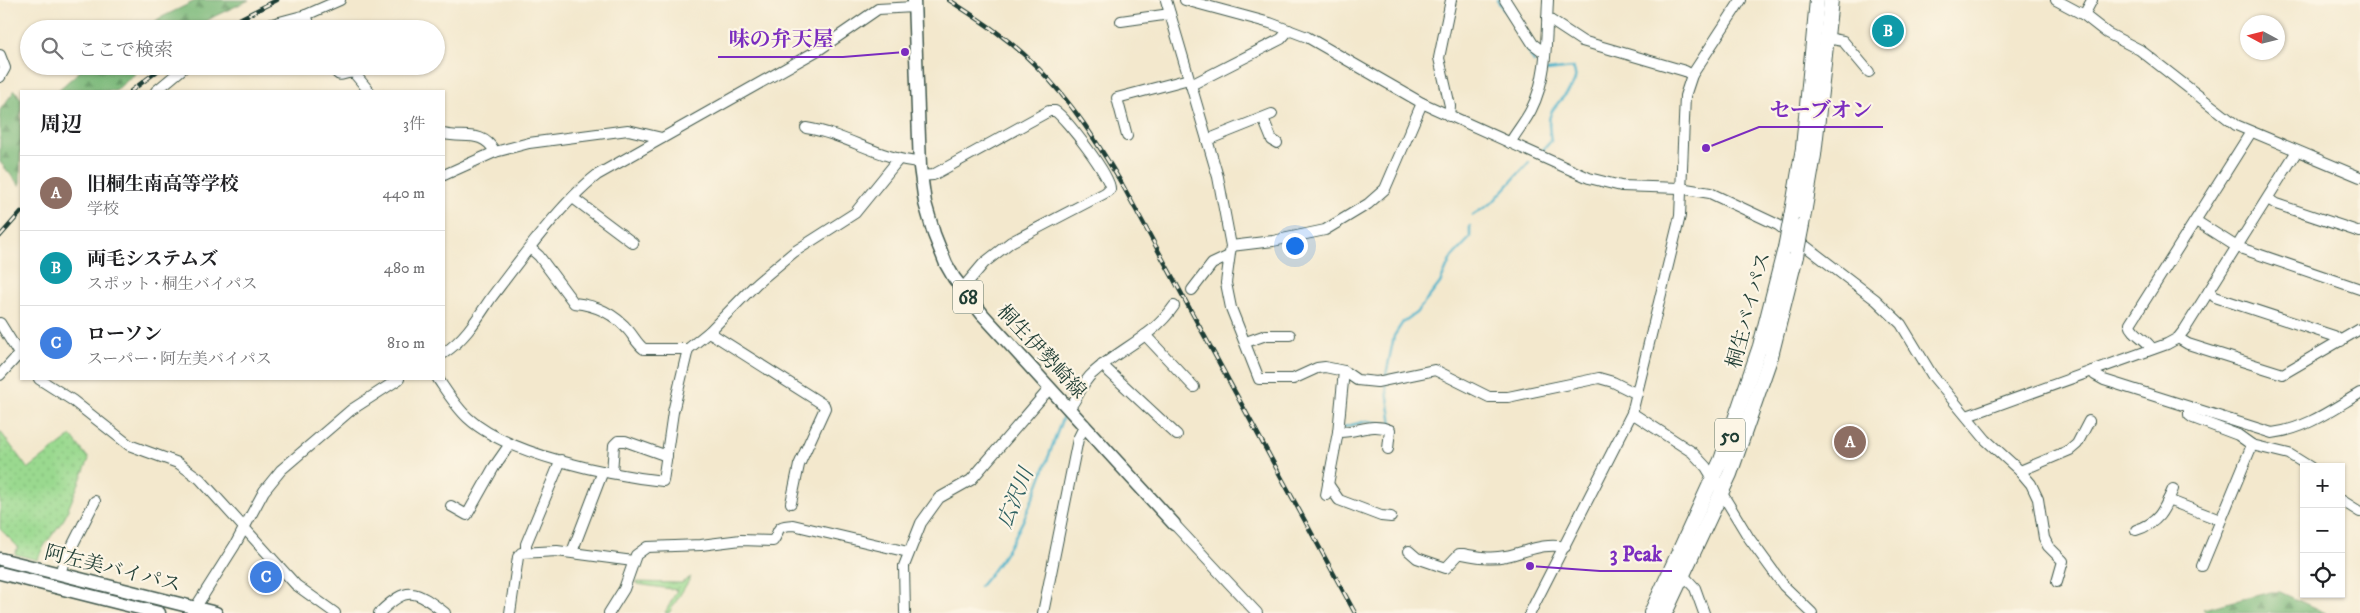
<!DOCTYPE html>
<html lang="ja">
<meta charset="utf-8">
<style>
body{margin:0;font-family:"IM FELL DW Pica","Noto Serif JP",serif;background:#f6f6f6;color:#202124}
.controls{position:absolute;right:15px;bottom:15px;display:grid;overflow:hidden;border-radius:0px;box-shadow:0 1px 4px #0004}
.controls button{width:45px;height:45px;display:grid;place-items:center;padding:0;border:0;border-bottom:1px solid #e0e0e0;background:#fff;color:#202124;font:25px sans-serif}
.compass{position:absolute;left:2240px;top:15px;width:45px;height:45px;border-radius:50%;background:#fff;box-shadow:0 1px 4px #0004;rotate:277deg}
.you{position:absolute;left:1294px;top:245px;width:18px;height:18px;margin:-12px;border:4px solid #fff;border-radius:50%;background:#1a73e8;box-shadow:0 0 0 8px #1a73e833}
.badge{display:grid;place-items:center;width:32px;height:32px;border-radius:50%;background:#1f6fb2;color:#fff;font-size:16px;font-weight:700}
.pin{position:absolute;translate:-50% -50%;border:2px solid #fff;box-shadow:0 1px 5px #0006}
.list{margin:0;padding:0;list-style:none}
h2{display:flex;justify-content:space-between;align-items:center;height:65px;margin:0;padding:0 20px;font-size:21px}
h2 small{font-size:16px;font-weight:400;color:#757577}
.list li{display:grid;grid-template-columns:32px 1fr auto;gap:15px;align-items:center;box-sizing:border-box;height:75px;padding:0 20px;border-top:1px solid #e0e0e0}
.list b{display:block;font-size:19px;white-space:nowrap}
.list p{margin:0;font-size:16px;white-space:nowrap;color:#757577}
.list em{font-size:16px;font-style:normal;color:#757577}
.icon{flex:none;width:28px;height:28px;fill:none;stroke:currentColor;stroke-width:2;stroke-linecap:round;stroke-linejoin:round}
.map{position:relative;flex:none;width:2360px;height:613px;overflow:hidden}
.search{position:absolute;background:#fff;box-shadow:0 1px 4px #0004;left:20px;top:20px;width:425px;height:55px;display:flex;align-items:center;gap:12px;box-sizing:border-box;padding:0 18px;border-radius:28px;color:#757577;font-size:19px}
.panel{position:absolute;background:#fff;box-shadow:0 1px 4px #0004;left:20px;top:90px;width:425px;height:290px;border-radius:0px}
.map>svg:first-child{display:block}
.grass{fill:url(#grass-dots);stroke:#5c8b62}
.forest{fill:url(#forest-firs);stroke:#4d7b57}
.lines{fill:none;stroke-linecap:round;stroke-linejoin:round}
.stream{stroke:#4db3cb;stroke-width:2.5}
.minor-casing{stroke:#3f574b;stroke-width:12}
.major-casing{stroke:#3f574b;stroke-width:15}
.highway-casing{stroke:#3f574b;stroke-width:16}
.minor{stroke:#fff;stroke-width:10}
.major{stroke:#fff;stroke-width:12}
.highway{stroke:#fff;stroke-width:14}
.rail-casing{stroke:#1f3d34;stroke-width:4.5}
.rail{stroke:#fcf5e5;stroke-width:2.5;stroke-dasharray:8;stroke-linecap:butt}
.highway-bridge-casing{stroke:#3f574b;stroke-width:16;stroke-linecap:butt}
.highway-bridge{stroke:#fff;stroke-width:14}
.labels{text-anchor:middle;stroke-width:4.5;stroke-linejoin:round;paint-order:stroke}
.shield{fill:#fcf5e5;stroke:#617469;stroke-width:1}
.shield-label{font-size:19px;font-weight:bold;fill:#1f3d34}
.street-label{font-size:20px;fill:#1f3d34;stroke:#fcf5e5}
.water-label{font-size:21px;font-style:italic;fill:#2d6061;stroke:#fcf5e5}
.leader{fill:none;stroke:#7b2cbf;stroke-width:2}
.callout-dot{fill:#7b2cbf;stroke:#fcf5e5;stroke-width:2}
.callout-label{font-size:21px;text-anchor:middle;font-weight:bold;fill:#7b2cbf;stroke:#fcf5e5;stroke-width:4.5;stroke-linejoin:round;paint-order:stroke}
</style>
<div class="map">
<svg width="2360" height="613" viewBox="0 0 2360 613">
<defs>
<pattern id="grass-dots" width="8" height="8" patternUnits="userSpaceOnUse" patternTransform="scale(1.25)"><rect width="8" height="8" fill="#9ad98f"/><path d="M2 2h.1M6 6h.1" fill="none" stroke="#84bb7c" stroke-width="1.8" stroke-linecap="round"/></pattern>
<pattern id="forest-firs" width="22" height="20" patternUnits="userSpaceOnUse" patternTransform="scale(1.25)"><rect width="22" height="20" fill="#7bb97a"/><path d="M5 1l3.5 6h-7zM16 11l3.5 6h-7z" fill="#649865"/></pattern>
</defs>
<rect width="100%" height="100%" fill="#fcf5e5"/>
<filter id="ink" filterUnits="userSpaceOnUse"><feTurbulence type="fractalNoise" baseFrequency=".02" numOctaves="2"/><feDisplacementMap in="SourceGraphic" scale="10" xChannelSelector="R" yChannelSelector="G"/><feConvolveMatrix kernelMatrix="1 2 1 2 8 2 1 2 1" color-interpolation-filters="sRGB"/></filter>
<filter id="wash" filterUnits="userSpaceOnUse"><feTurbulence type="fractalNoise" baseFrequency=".0096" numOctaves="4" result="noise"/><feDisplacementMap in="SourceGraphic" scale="20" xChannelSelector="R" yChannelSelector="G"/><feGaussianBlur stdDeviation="1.12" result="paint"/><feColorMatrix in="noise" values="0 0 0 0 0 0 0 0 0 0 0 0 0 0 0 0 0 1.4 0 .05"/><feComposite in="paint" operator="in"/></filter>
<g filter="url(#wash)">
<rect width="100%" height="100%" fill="#f3e8cd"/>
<g class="grass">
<path d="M 0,431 L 28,469 L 71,436 L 89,459 L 64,519 L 44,546 L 37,560 L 15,554 L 18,547 L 0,529 Z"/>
<path d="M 691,577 L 669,613 L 665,613 L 677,590 L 637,584 L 635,582 L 681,583 Z"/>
</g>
<g class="forest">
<path d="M 197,0 L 249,0 L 215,16 L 193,29 L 146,29 L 158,19 Z"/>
<path d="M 86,66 L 144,66 L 115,91 L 57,91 Z"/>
<path d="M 15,90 L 21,99 L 20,186 L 0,162 L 0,110 Z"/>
<path d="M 2271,592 L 2280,592 L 2326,613 L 2207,613 L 2203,609 Z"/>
</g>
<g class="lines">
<g class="stream">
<path d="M 1497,0 L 1516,27 L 1534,62"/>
<path d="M 1542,151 L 1551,141 C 1550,132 1547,121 1551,113 C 1558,98 1583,85 1573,68 L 1547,71"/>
<path d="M 1473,215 L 1493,202 L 1529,162"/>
<path d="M 1386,375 L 1394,336 L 1403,322 L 1416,313 L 1430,296 L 1440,283 L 1451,258 L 1470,238 L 1470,226"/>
<path d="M 1344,427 L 1367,421 L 1392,425 L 1386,383"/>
<path d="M 980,586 C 1026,535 1040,477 1064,414"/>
</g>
</g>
</g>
<g filter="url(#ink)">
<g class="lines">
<g class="minor-casing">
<g id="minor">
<path d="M 1166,0 L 1218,177 L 1231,246 L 1226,283 L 1231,308 L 1259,379 L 1293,379 L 1317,368 L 1325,367 L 1344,371 L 1357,380 L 1377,382 L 1435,370 L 1489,397 L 1508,397 L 1599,378 L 1613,382 L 1637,394"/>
<path d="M 1185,0 L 1270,23 L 1307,37 L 1422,103 L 1589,178 L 1621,186 L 1680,188 L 1710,193 L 1778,225 L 1876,300 L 1901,324 L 1932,375 L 1986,440 L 2020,471 L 2031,484 L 2038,499 L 2044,538 L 2048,546 L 2063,561 L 2057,582"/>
<path d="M 1505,0 L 1533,44 L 1545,53"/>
<path d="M 2056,0 L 2084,15 L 2107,33 L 2140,50 L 2236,125 L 2360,177"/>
<path d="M 306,15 L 311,29"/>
<path d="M 2084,15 L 2092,0"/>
<path d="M 1547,18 L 1582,41 L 1685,71 L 1692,75"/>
<path d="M 1121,21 L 1170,14"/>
<path d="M 253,29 L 306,15 L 340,0"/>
<path d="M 1827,38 L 1843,41 L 1869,72"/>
<path d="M 0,55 L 5,68 L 0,77"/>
<path d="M 332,66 C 341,82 341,71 354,73 L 369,91"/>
<path d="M 1191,85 L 1281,39 L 1289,30"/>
<path d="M 156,91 L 186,66"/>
<path d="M 1449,116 L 1450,106 L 1439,58 L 1451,0"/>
<path d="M 1263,118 L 1272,140 L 1277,143"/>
<path d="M 806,128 C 846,134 881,160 920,162"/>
<path d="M 444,134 C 463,139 483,129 495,152"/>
<path d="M 1127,136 L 1117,98 L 1189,79"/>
<path d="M 1207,140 L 1272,114"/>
<path d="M 1510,143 C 1516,132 1525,122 1531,110 C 1548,77 1546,37 1548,0"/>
<path d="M 444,175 L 495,152 L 529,143 L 628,130 L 662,138"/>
<path d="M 921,176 L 933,175 L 1049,111 L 1055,111 C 1066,118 1112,178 1110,189 L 1105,193 L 1011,242 L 984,263 L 962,289"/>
<path d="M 573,198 L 633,243"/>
<path d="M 2268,199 L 2276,204 L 2360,232"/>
<path d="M 2196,221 L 2237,247 L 2360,289"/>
<path d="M 1231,246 L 1273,241 L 1325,230 L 1368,204 L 1385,189 L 1422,103"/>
<path d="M 530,248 L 539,256 L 574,303 C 596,305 614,313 629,331 C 634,337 638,345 644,349 L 688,349"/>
<path d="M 1192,290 L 1212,264 L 1229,256"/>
<path d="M 2209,291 L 2215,297 L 2334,336 L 2341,341"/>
<path d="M 0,323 L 21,357"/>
<path d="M 709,332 L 824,405 L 825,408 L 799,465 L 791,503"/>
<path d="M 1145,335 L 1194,387"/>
<path d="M 2178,338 L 2188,344 L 2283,374 L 2360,329"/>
<path d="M 1246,342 L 1266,335 L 1290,335"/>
<path d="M 2152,349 C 2147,339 2132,334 2130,324 L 2251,132"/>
<path d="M 444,353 C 465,339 477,319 491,298 C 519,261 561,203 597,175 L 820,49 L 878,9 L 914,7"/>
<path d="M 1102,365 L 1177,435"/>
<path d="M 2092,371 L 2095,375 L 2104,380 L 2272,433 C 2306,429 2331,410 2360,393"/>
<path d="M 0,375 L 21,352"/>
<path d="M 39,379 L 72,400 L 129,445 L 178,463 L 200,479 L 296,585 L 335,613"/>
<path d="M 438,379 C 447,392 456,407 468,418 C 508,455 610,475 663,481 L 673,412 L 688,349 L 709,332 L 756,284 L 794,252 L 855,213 L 898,160"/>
<path d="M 2189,407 L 2189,415 L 2193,418 L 2238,435 L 2252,445 L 2289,454 L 2310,467"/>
<path d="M 1069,408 C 1079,398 1081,383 1093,373 C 1119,349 1153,337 1174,306"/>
<path d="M 1632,413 L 1692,452 L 1706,467 L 1749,538 L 1784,586 L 1812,613"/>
<path d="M 1967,416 L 2167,344 L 2178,338 L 2185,329 L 2297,151"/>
<path d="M 1338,432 C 1357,433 1371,422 1390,430 L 1388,449"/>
<path d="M 2020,471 L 2070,450 L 2077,444 L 2089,421"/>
<path d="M 612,473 L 614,445 L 618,441 L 625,441 L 667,456"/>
<path d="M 1328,484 L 1339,500 L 1381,516 L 1391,517"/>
<path d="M 1326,495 L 1338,432 L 1344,371"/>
<path d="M 2168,500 L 2220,520"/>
<path d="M 2341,500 L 2360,512"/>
<path d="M 451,506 L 467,515 L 494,467 L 510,444"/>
<path d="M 1174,524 L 1257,613"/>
<path d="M 2136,530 C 2159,523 2164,510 2173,489"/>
<path d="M 1409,551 L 1417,558 L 1446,568 L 1459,554 L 1463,554 C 1478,557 1491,559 1506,556 C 1526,552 1544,542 1565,547"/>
<path d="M 526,552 L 526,544 L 561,460"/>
<path d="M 572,552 L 603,471"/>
<path d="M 2202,566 L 2252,445"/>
<path d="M 60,574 L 63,564 L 95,501"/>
<path d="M 1684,576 L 1695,588 L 1704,613"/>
<path d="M 192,613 L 235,545 L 264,491 L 281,470 L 351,410 L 399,379"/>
<path d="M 379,613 C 408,585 415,590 445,613"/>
<path d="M 510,613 L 518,557 L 521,553 L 557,551 L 633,561"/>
<path d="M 609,613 L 624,589 L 636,555 L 647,547 L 701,545 L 741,540 L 773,541 C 781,530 774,526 793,525 L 908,552"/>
<path d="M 905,613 L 904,566 L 921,523 L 939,498 L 971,480 L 1050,388"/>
<path d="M 1043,613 L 1078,439 L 1085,425"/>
<path d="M 1530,613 L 1632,413 L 1680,216 L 1685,96 L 1692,75 L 1741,0"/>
</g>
</g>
<g class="major-casing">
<g id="major">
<path d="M 914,0 L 920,167 L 925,203 L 934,234 L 946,264 L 954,278 L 983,315 L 1174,524"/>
<path d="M 0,559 L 216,613"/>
<path d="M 0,573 L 159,613"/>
</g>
</g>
<g class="highway-casing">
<g id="highway">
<path d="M 1791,217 L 1803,148 L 1817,0"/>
<path d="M 1802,225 L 1814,155 L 1831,0"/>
<path d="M 1651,613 L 1721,460 L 1760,346 L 1785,248"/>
<path d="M 1665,613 L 1730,474 L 1771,356 L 1796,256"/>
</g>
</g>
<use href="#minor" class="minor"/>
<use href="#major" class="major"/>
<use href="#highway" class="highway"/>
<g class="rail-casing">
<g id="rail">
<path d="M 949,0 C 980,20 1011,40 1037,67 C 1072,102 1097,142 1122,184 L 1355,613"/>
<path d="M 220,29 L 277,0"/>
<path d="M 131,91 L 164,66"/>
<path d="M 0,236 L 21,212"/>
</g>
</g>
<use href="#rail" class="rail"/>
<g class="highway-bridge-casing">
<g id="highway-bridge">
<path d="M 1785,248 L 1791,217"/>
<path d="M 1796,256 L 1802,225"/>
</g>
</g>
<use href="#highway-bridge" class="highway-bridge"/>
</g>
</g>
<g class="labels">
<g class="shield">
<rect x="953" y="280.5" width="30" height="33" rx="4"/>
<rect x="1715" y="418.5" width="30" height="33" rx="4"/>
</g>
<g class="shield-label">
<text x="968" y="304">68</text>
<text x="1730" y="442">50</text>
</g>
<g class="street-label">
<text transform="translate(1748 310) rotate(-75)" y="7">桐生バイパス</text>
<text transform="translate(1042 351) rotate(47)" y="7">桐生伊勢崎線</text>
<text transform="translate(113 568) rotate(14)" y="7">阿左美バイパス</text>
</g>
<g class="water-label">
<text transform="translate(1015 498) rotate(-68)" y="7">広沢川</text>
</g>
</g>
<path class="leader" d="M905 52L843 57H718M1706 148L1759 127H1883M1530 566L1600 571H1672"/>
<g class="callout-dot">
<circle cx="905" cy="52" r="5"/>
<circle cx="1706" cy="148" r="5"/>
<circle cx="1530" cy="566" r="5"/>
</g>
<g class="callout-label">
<text x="781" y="46">味の弁天屋</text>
<text x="1821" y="117">セーブオン</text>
<text x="1636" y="561">3 Peak</text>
</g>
</svg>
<div class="controls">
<button>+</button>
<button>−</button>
<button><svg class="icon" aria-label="locate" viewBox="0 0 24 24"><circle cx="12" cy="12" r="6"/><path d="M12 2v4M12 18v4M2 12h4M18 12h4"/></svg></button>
</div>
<svg class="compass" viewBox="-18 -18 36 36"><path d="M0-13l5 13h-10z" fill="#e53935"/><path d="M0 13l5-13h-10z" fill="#757577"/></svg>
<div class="you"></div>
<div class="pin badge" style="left:1850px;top:442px;background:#8d6e63">A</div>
<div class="pin badge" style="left:1888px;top:31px;background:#0f9aa8">B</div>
<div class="pin badge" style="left:266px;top:577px;background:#3f7fe0">C</div>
<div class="search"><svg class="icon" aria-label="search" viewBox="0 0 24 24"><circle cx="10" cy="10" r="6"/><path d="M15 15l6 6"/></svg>ここで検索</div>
<section class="panel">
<h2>周辺<small>3件</small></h2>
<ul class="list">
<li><span class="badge" style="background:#8d6e63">A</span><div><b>旧桐生南高等学校</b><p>学校</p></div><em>440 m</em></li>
<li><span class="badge" style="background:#0f9aa8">B</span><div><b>両毛システムズ</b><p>スポット · 桐生バイパス</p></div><em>480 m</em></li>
<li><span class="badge" style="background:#3f7fe0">C</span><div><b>ローソン</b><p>スーパー · 阿左美バイパス</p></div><em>810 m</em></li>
</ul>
</section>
</div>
